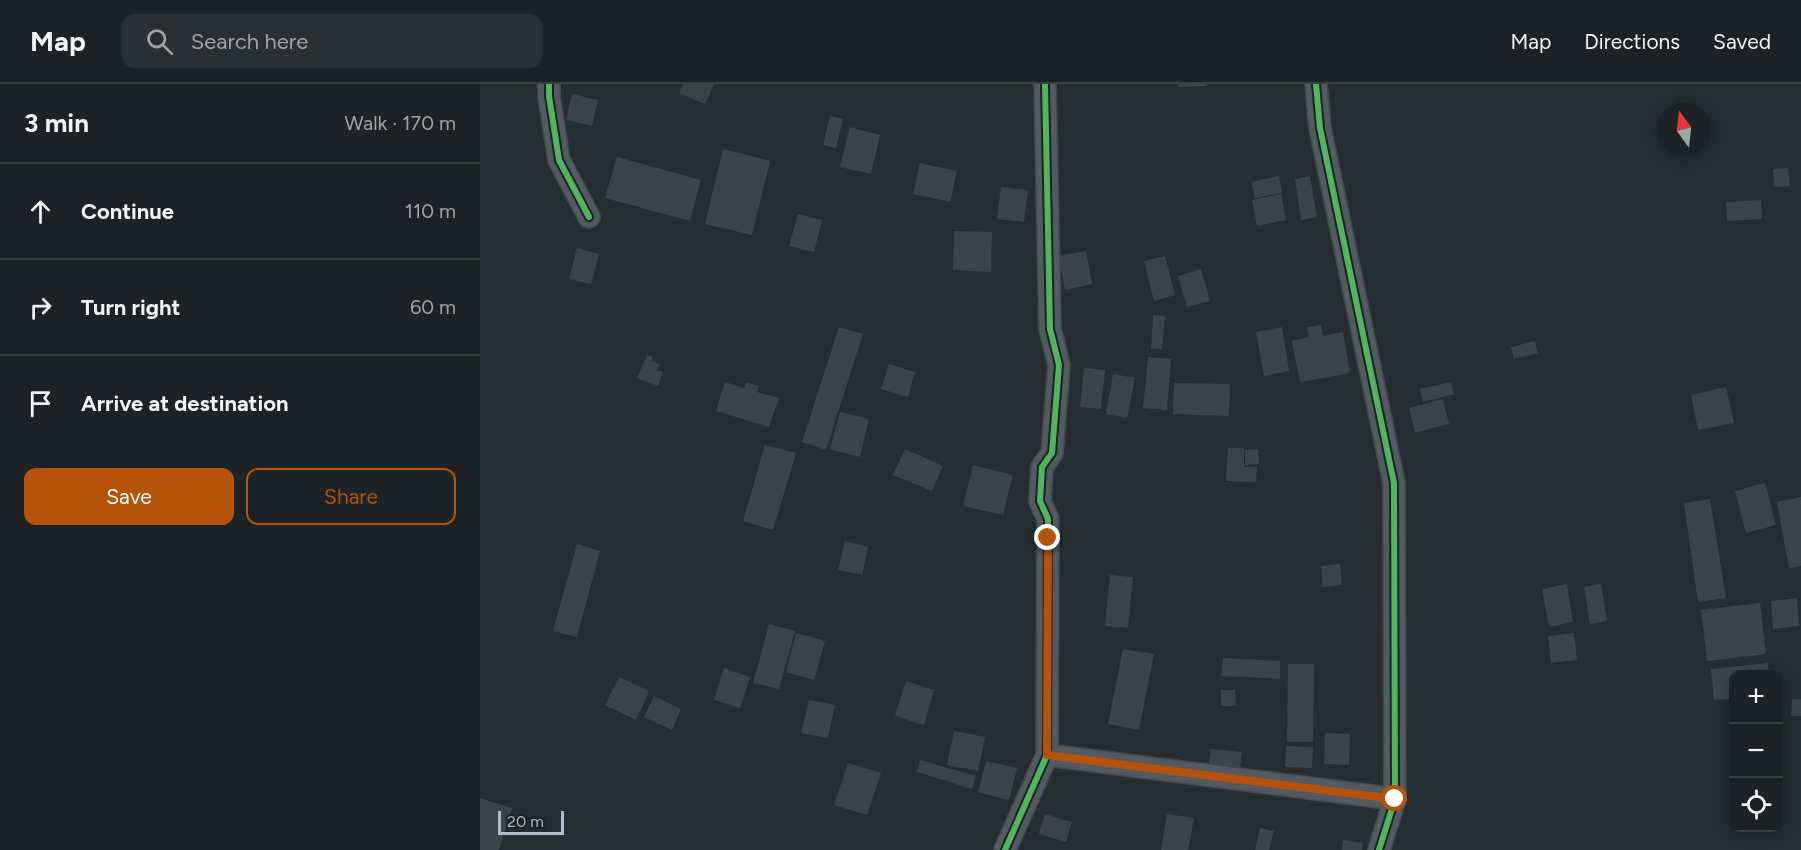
<!DOCTYPE html>
<meta charset="utf-8">
<style>
body{margin:0;font-family:Figtree,sans-serif;background:#292f32;color:#f1f3f6}
.controls{position:absolute;right:18px;bottom:18px;display:grid;overflow:hidden;border-radius:12px;box-shadow:0 3px 15px #0003}
.controls button{width:54px;height:54px;display:grid;place-items:center;padding:0;border:0;border-bottom:2px solid #3a3f42;background:#1c2225;color:#f1f3f6;font:30px sans-serif}
.compass{position:absolute;left:1177px;top:18px;width:54px;height:54px;border-radius:50%;background:#1c2225;box-shadow:0 3px 15px #0003;rotate:345deg}
.scale{position:absolute;left:18px;bottom:15px;width:66px;box-sizing:border-box;padding-left:6px;border:3px solid #acbbc5;border-top:0;font-size:16px;line-height:21px;white-space:nowrap;color:#acbbc5;-webkit-text-stroke:4px #18242c;paint-order:stroke}
.stop{position:absolute;width:18px;height:18px;margin:-14px;border:4px solid #b45309;border-radius:50%;background:#fff}
.stop.end{background:#b45309;border-color:#fff;box-shadow:0 2px 6px #0008}
.list{margin:0;padding:0;list-style:none}
h2{display:flex;justify-content:space-between;align-items:center;height:78px;margin:0;padding:0 24px;font-size:26px}
h2 small{font-size:20px;font-weight:400;color:#a0a4a7}
.list li{display:grid;grid-template-columns:39px 1fr auto;gap:18px;align-items:center;box-sizing:border-box;height:96px;padding:0 24px;border-top:2px solid #3a3f42}
.list b{display:block;font-size:22px;white-space:nowrap}
.list em{font-size:20px;font-style:normal;color:#a0a4a7}
.actions{display:flex;gap:12px;padding:18px 24px}
.actions a{flex:1;padding:14px 0;border:2px solid #b45309;border-radius:12px;text-align:center;font-size:21px;color:#b45309}
.actions .main{background:#b45309;color:#fff}
.icon{flex:none;width:33px;height:33px;fill:none;stroke:currentColor;stroke-width:2;stroke-linecap:round;stroke-linejoin:round}
.map{position:relative;flex:none;width:1321px;height:766px;overflow:hidden}
header{display:flex;align-items:center;gap:36px;box-sizing:border-box;height:84px;padding:0 30px;background:#1c2225;border-bottom:2px solid #3a3f42}
header strong{font-size:28px}
nav{display:flex;gap:33px;margin-inline-start:auto;font-size:21px}
.search{width:420px;height:54px;background:#292f32;display:flex;align-items:center;gap:15px;box-sizing:border-box;padding:0 21px;border-radius:12px;color:#a0a4a7;font-size:22px}
main{display:flex}
aside{flex:1;background:#1c2225}
.map>svg:first-child{display:block}
.building{fill:#3d4448}
.lines{fill:none;stroke-linecap:round;stroke-linejoin:round}
.minor-casing{stroke:#42494c;stroke-width:24}
.minor{stroke:#545b60;stroke-width:21}
.cycleway-casing{stroke:#18242c;stroke-width:10}
.cycleway{stroke:#56b35d;stroke-width:6}
.route{stroke:#b45309;stroke-width:8}
</style>
<header>
<strong>Map</strong>
<div class="search"><svg class="icon" aria-label="search" viewBox="0 0 24 24"><circle cx="10" cy="10" r="6"/><path d="M15 15l6 6"/></svg>Search here</div>
<nav><a>Map</a><a>Directions</a><a>Saved</a></nav>
</header>
<main>
<aside>
<h2>3 min<small>Walk · 170 m</small></h2>
<ul class="list">
<li><svg class="icon" aria-label="ahead" viewBox="0 0 24 24"><path d="M12 20V5M6 11l6-6 6 6"/></svg><div><b>Continue</b></div><em>110 m</em></li>
<li><svg class="icon" aria-label="right" viewBox="0 0 24 24"><path d="M7 20v-9h11M14 6l5 5-5 5"/></svg><div><b>Turn right</b></div><em>60 m</em></li>
<li><svg class="icon" aria-label="arrive" viewBox="0 0 24 24"><path d="M6 21V4h12l-3 4 3 4H6"/></svg><div><b>Arrive at destination</b></div></li>
</ul>
<div class="actions"><a class="main">Save</a><a>Share</a></div>
</aside>
<div class="map">
<svg width="1321" height="766" viewBox="0 0 1321 766">
<rect width="100%" height="100%" fill="#252d31"/>
<g class="building">
<path d="M 203,0 L 234,0 L 225,20 L 199,9 Z"/>
<path d="M 698,0 L 727,0 L 727,2 L 699,3 Z"/>
<path d="M 92,10 L 118,16 L 112,42 L 86,36 Z"/>
<path d="M 350,32 L 363,35 L 356,64 L 343,61 Z"/>
<path d="M 370,43 L 400,51 L 391,90 L 360,83 Z"/>
<path d="M 243,65 L 290,77 L 272,151 L 225,140 Z"/>
<path d="M 137,73 L 221,96 L 210,137 L 125,114 Z"/>
<path d="M 440,79 L 477,87 L 470,118 L 433,110 Z"/>
<path d="M 1308,84 L 1310,102 L 1294,103 L 1293,85 Z"/>
<path d="M 799,92 L 802,109 L 775,114 L 771,98 Z"/>
<path d="M 830,92 L 837,133 L 821,136 L 815,95 Z"/>
<path d="M 521,103 L 548,106 L 544,138 L 517,135 Z"/>
<path d="M 801,110 L 806,136 L 777,142 L 772,116 Z"/>
<path d="M 1281,116 L 1282,135 L 1247,137 L 1246,118 Z"/>
<path d="M 318,130 L 342,136 L 334,168 L 309,162 Z"/>
<path d="M 474,147 L 512,148 L 511,188 L 473,186 Z"/>
<path d="M 97,164 L 119,170 L 111,200 L 89,195 Z"/>
<path d="M 606,167 L 612,200 L 585,206 L 579,172 Z"/>
<path d="M 685,172 L 695,211 L 674,217 L 664,177 Z"/>
<path d="M 721,185 L 730,217 L 707,223 L 698,192 Z"/>
<path d="M 673,231 L 685,232 L 682,265 L 671,265 Z"/>
<path d="M 841,241 L 843,252 L 863,248 L 870,289 L 820,298 L 812,257 L 829,253 L 827,243 Z"/>
<path d="M 359,243 L 383,250 L 346,366 L 322,358 Z"/>
<path d="M 802,243 L 809,287 L 784,292 L 776,248 Z"/>
<path d="M 1055,257 L 1058,269 L 1034,275 L 1031,263 Z"/>
<path d="M 167,271 L 173,273 L 171,277 L 179,280 L 177,286 L 183,288 L 178,302 L 157,294 Z"/>
<path d="M 668,273 L 691,275 L 687,326 L 663,324 Z"/>
<path d="M 409,280 L 435,288 L 428,313 L 401,305 Z"/>
<path d="M 604,284 L 625,286 L 621,325 L 600,323 Z"/>
<path d="M 633,290 L 655,294 L 647,334 L 626,330 Z"/>
<path d="M 245,298 L 264,304 L 266,298 L 279,302 L 277,308 L 299,314 L 289,343 L 236,327 Z"/>
<path d="M 971,298 L 974,310 L 943,318 L 940,305 Z"/>
<path d="M 694,299 L 750,300 L 749,332 L 693,330 Z"/>
<path d="M 1246,303 L 1254,339 L 1218,346 L 1211,311 Z"/>
<path d="M 963,315 L 969,340 L 935,349 L 929,324 Z"/>
<path d="M 360,328 L 389,335 L 380,373 L 350,365 Z"/>
<path d="M 285,361 L 316,369 L 293,446 L 263,437 Z"/>
<path d="M 748,364 L 764,364 L 764,383 L 777,383 L 776,398 L 746,397 Z"/>
<path d="M 425,365 L 463,382 L 452,407 L 413,391 Z"/>
<path d="M 778,365 L 779,380 L 765,381 L 765,366 Z"/>
<path d="M 493,381 L 533,391 L 523,431 L 483,422 Z"/>
<path d="M 1285,399 L 1296,441 L 1266,449 L 1255,407 Z"/>
<path d="M 1321,413 L 1321,482 L 1309,484 L 1297,418 Z"/>
<path d="M 1230,415 L 1246,514 L 1218,518 L 1204,419 Z"/>
<path d="M 365,457 L 388,463 L 382,491 L 358,486 Z"/>
<path d="M 97,460 L 120,467 L 97,553 L 73,547 Z"/>
<path d="M 860,480 L 862,501 L 843,503 L 841,482 Z"/>
<path d="M 630,491 L 653,493 L 648,544 L 625,542 Z"/>
<path d="M 1087,500 L 1093,538 L 1069,543 L 1062,505 Z"/>
<path d="M 1121,500 L 1127,537 L 1110,540 L 1104,503 Z"/>
<path d="M 1317,514 L 1319,542 L 1293,545 L 1291,517 Z"/>
<path d="M 1280,519 L 1286,570 L 1227,577 L 1221,526 Z"/>
<path d="M 289,540 L 315,547 L 299,605 L 273,599 Z"/>
<path d="M 316,549 L 345,557 L 334,596 L 306,588 Z"/>
<path d="M 1094,549 L 1097,576 L 1071,579 L 1068,552 Z"/>
<path d="M 643,565 L 674,570 L 659,646 L 628,640 Z"/>
<path d="M 743,574 L 800,577 L 800,595 L 741,592 Z"/>
<path d="M 1288,579 L 1289,590 L 1254,590 L 1254,614 L 1234,616 L 1231,585 Z"/>
<path d="M 808,580 L 834,580 L 833,658 L 807,658 Z"/>
<path d="M 244,584 L 270,593 L 260,624 L 234,616 Z"/>
<path d="M 139,593 L 169,607 L 156,636 L 125,621 Z"/>
<path d="M 426,597 L 454,606 L 444,641 L 415,632 Z"/>
<path d="M 741,606 L 755,606 L 756,622 L 741,622 Z"/>
<path d="M 174,612 L 201,625 L 192,646 L 164,633 Z"/>
<path d="M 1312,615 L 1321,615 L 1321,632 L 1311,632 Z"/>
<path d="M 329,616 L 355,621 L 348,654 L 321,649 Z"/>
<path d="M 474,647 L 505,653 L 498,687 L 467,681 Z"/>
<path d="M 845,649 L 870,650 L 869,681 L 844,680 Z"/>
<path d="M 806,662 L 833,663 L 832,684 L 805,683 Z"/>
<path d="M 731,665 L 762,668 L 760,684 L 729,680 Z"/>
<path d="M 440,676 L 496,692 L 492,705 L 437,688 Z"/>
<path d="M 506,677 L 537,684 L 529,716 L 498,708 Z"/>
<path d="M 368,679 L 401,689 L 387,731 L 354,721 Z"/>
<path d="M 0,714 L 32,724 L 19,766 L 0,766 Z"/>
<path d="M 565,730 L 592,738 L 586,758 L 559,750 Z"/>
<path d="M 687,730 L 714,734 L 708,766 L 681,766 Z"/>
<path d="M 780,744 L 794,747 L 789,766 L 775,766 Z"/>
<path d="M 863,756 L 883,759 L 882,766 L 862,766 Z"/>
</g>
<g class="lines">
<g class="minor-casing">
<g id="minor">
<path d="M 69,0 L 69,12 L 79,76 L 109,133"/>
<path d="M 836,0 L 840,44 L 914,399 L 915,715 L 899,766"/>
<path d="M 567,671 L 915,715"/>
<path d="M 525,766 L 567,671 L 568,435 L 560,417 L 562,383 L 572,369 L 579,281 L 570,245 L 565,0"/>
</g>
</g>
<use href="#minor" class="minor"/>
<g class="cycleway-casing">
<g id="cycleway">
<path d="M 69,0 L 69,12 L 79,76 L 109,133"/>
<path d="M 836,0 L 840,44 L 914,399 L 915,715 L 899,766"/>
<path d="M 525,766 L 567,671 L 568,435 L 560,417 L 562,383 L 572,369 L 579,281 L 570,245 L 565,0"/>
</g>
</g>
<use href="#cycleway" class="cycleway"/>
</g>
<g class="lines">
<path class="route" d="M 568,454 L 567,671 L 915,715"/>
</g>
</svg>
<div class="controls">
<button>+</button>
<button>−</button>
<button><svg class="icon" aria-label="locate" viewBox="0 0 24 24"><circle cx="12" cy="12" r="6"/><path d="M12 2v4M12 18v4M2 12h4M18 12h4"/></svg></button>
</div>
<svg class="compass" viewBox="-18 -18 36 36"><path d="M0-13l5 13h-10z" fill="#e53935"/><path d="M0 13l5-13h-10z" fill="#a0a4a7"/></svg>
<div class="scale">20 m</div>
<div class="stop" style="left:915px;top:715px"></div>
<div class="stop end" style="left:568px;top:454px"></div>
</div>
</main>
